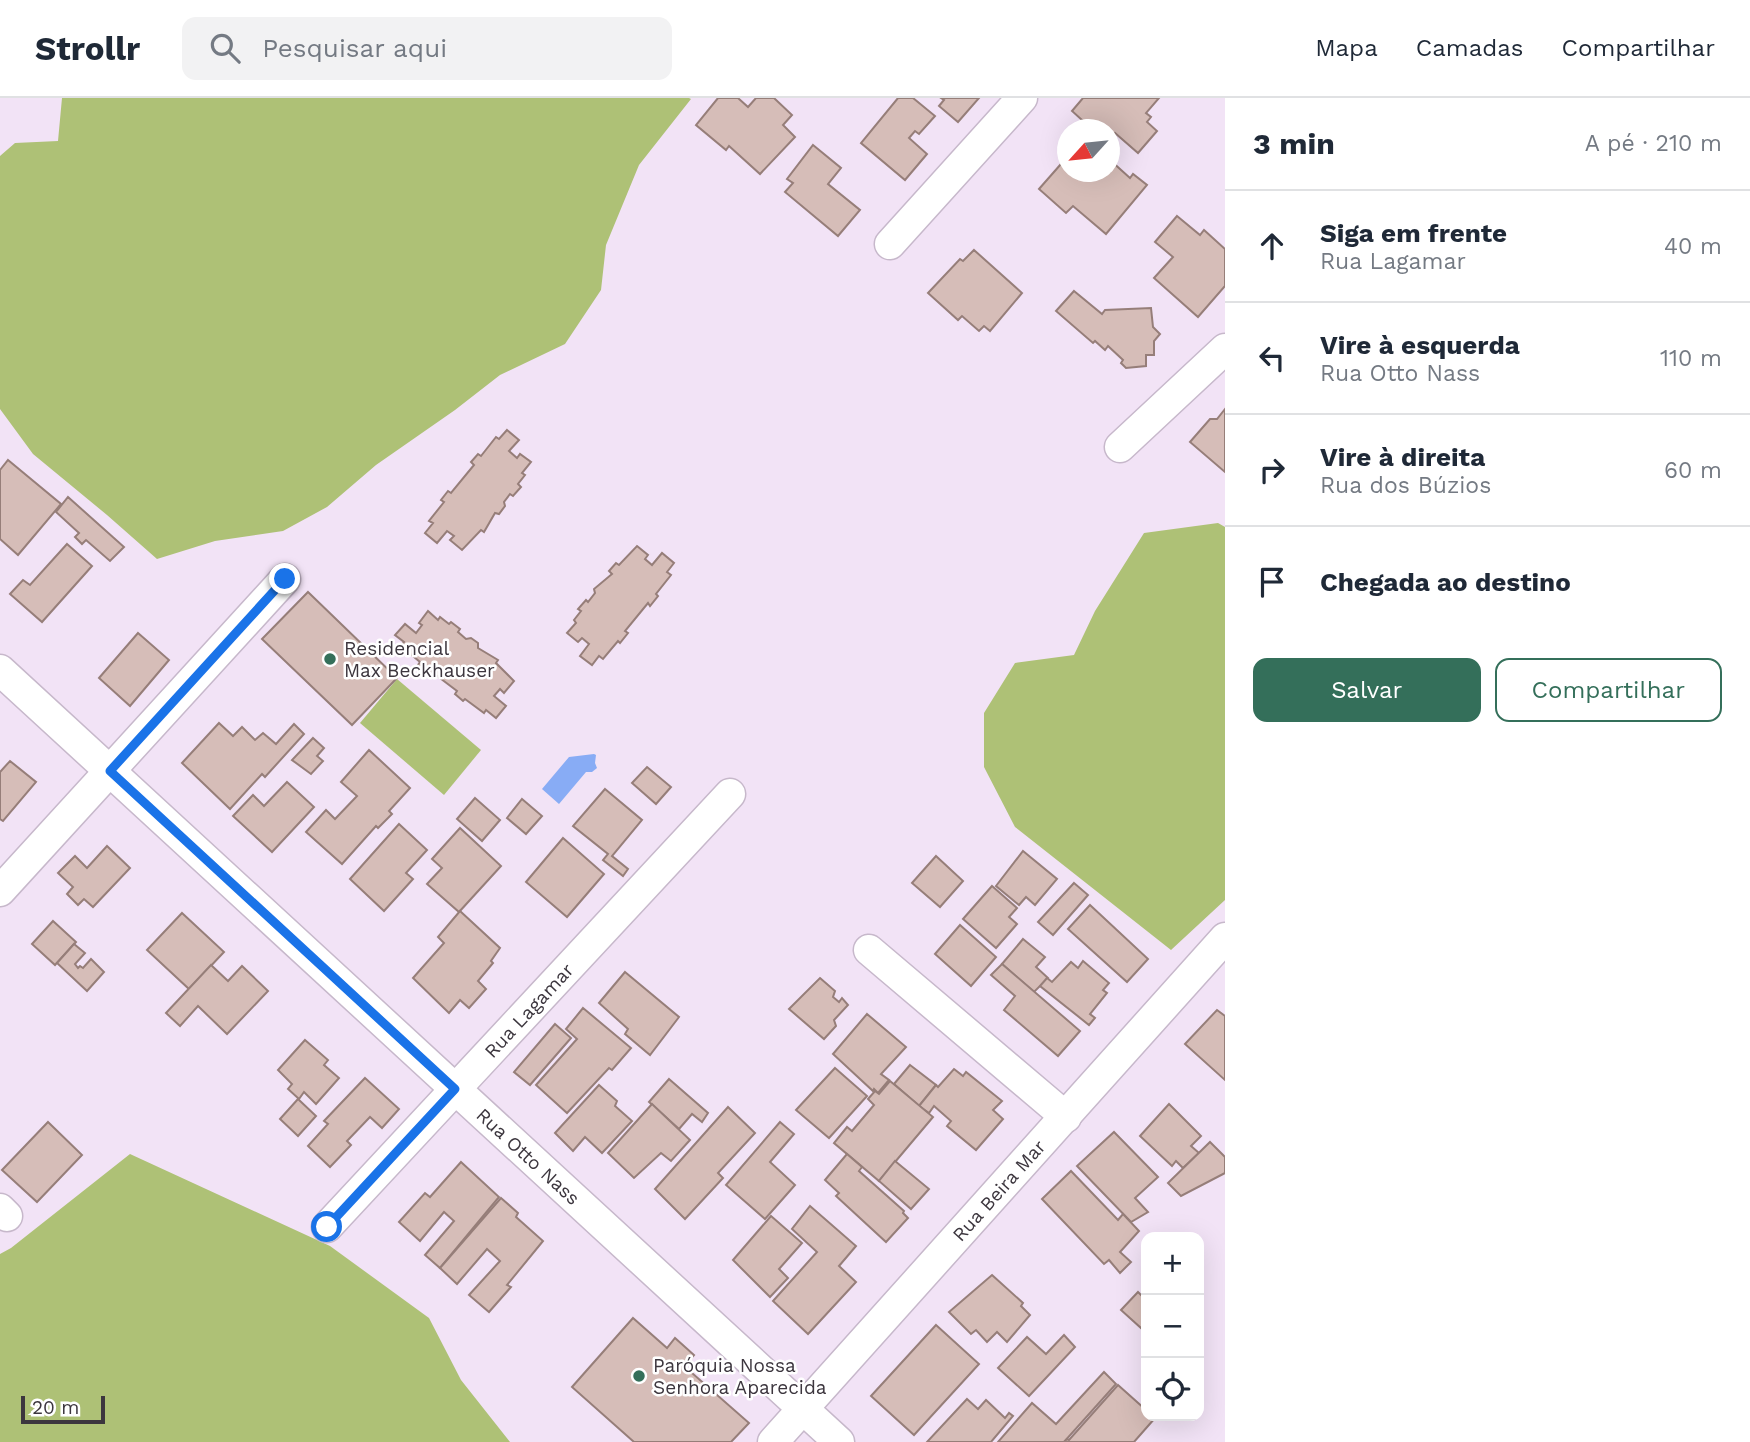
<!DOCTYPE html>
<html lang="pt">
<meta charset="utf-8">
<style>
body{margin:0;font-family:"Work Sans",sans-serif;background:#f2f2f3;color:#1f2937}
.controls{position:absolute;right:21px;bottom:21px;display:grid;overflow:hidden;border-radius:14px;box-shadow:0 7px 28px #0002}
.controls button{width:63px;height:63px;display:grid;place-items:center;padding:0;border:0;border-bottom:2px solid #e0e1e3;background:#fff;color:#1f2937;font:35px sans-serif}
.compass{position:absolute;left:1057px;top:21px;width:63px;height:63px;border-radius:50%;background:#fff;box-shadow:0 7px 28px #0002;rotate:243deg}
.scale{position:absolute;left:21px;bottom:18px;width:84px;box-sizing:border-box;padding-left:7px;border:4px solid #3c363e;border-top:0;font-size:19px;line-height:24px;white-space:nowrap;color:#3c363e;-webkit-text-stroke:5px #fff;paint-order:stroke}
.stop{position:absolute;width:21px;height:21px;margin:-16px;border:5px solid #1a73e8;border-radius:50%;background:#fff}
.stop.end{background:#1a73e8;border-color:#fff;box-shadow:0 2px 7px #0008}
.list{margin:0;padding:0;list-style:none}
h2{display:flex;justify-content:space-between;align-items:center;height:91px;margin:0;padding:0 28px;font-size:30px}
h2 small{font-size:23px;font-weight:400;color:#747a83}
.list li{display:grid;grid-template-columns:46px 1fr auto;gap:21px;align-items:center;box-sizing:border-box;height:112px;padding:0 28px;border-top:2px solid #e0e1e3}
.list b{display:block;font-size:26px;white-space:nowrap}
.list p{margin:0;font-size:23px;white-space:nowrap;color:#747a83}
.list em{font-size:23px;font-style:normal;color:#747a83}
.actions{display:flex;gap:14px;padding:21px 28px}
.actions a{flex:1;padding:16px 0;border:2px solid #346f5a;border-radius:14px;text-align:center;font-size:24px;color:#346f5a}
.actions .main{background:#346f5a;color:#fff}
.icon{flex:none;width:38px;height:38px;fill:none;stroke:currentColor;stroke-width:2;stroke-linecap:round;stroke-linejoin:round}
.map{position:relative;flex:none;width:1225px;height:1344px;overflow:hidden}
header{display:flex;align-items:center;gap:42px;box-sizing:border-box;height:98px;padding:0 35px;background:#fff;border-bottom:2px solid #e0e1e3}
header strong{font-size:33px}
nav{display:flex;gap:38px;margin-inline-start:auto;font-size:24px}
.search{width:490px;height:63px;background:#f2f2f3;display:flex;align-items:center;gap:18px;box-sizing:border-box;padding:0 24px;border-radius:14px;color:#747a83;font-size:26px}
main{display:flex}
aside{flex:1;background:#fff}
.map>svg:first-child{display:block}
.green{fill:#aec176}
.water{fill:#88acf5}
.building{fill:#d6bdb8;stroke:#967e79;stroke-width:2}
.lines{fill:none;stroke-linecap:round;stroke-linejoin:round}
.minor-casing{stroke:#c7b8cb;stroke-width:33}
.minor{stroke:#fff;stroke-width:30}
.route{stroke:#1a73e8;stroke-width:9}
.poi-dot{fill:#346f5a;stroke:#fff;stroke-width:2.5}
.labels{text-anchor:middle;stroke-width:5;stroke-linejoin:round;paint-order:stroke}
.poi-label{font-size:19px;fill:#3c363e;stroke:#fff;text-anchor:start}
.street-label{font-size:19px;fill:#3c363e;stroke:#fff}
</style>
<header>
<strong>Strollr</strong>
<div class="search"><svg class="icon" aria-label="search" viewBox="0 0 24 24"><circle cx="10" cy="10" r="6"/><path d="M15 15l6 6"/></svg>Pesquisar aqui</div>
<nav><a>Mapa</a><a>Camadas</a><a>Compartilhar</a></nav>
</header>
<main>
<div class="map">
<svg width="1225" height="1344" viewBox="0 0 1225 1344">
<rect width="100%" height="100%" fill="#f2e3f6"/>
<g class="green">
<path d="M 62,0 L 689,0 L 691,1 L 639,67 L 606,147 L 601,192 L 565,246 L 500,277 L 455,312 L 376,367 L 327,409 L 283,433 L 215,443 L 157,461 L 107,417 L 33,356 L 0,311 L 0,58 L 15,45 L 58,43 Z"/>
<path d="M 1218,425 L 1225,429 L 1225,802 L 1171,852 L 1015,729 L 984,669 L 984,615 L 1015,565 L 1074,557 L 1095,513 L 1144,435 Z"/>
<path d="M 397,581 L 481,652 L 444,697 L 360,625 Z"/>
<path d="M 130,1056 L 330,1148 L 429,1220 L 461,1282 L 510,1344 L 0,1344 L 0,1156 L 11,1150 Z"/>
</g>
<path class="water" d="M 594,656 L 596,657 L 595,665 L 597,670 L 592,674 L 586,674 L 559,706 L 542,691 L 569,659 Z"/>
<g class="building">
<path d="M 718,0 L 738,0 L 748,9 L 756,0 L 774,0 L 792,17 L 783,27 L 795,39 L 760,76 L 729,48 L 726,52 L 696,27 Z"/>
<path d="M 898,0 L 913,0 L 935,18 L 919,36 L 915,33 L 909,40 L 927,56 L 905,82 L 861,45 Z"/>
<path d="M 941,0 L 979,0 L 958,24 L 939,8 L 944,2 Z"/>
<path d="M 1083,0 L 1159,0 L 1146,15 L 1151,19 L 1147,24 L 1157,33 L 1138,55 L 1115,35 L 1110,42 L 1110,32 L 1093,32 L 1072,13 Z"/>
<path d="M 813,47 L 841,70 L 828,86 L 860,112 L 838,138 L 785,94 L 793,85 L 787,81 Z"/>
<path d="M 1068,58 L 1068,74 L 1110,74 L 1110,62 L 1130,80 L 1133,76 L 1147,87 L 1106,136 L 1073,108 L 1066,115 L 1039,91 Z"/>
<path d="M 1177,118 L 1200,137 L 1204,132 L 1225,151 L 1225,188 L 1198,219 L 1154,180 L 1173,159 L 1155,144 Z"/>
<path d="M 974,152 L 1022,195 L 990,233 L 984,228 L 979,233 L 962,218 L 958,222 L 928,195 L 960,161 L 963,163 Z"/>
<path d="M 1074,193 L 1102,216 L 1105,212 L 1151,210 L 1153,229 L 1160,236 L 1154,243 L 1154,257 L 1146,257 L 1146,268 L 1126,270 L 1121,265 L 1123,262 L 1108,248 L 1105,252 L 1095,243 L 1093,245 L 1056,213 Z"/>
<path d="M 1225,311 L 1225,374 L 1190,344 L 1210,321 L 1217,321 Z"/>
<path d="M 507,332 L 519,342 L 509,353 L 517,360 L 520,356 L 531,364 L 522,375 L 525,377 L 518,386 L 521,389 L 513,398 L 510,396 L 504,404 L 505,408 L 499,416 L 495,415 L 484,434 L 481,432 L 462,452 L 450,442 L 454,438 L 447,433 L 437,445 L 425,435 L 433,425 L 429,423 L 444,404 L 441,402 L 448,393 L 451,395 L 474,367 L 471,364 L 478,356 L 481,358 L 496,339 L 499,341 Z"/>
<path d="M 8,362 L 61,406 L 18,457 L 0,441 L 0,372 Z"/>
<path d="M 68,399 L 124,449 L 110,463 L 86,442 L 82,446 L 75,439 L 79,435 L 56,414 Z"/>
<path d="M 67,446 L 92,468 L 42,524 L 10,496 L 23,482 L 30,487 Z"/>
<path d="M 637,448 L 648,457 L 645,461 L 652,467 L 662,455 L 674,465 L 667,474 L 671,477 L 656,496 L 658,498 L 650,508 L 648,505 L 625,533 L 628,535 L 620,545 L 618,543 L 603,561 L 599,558 L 592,567 L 580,558 L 589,546 L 582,540 L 578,544 L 567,535 L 576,525 L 574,522 L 581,513 L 578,511 L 586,502 L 588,504 L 595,495 L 594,491 L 612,476 L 609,473 L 616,465 L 619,467 Z"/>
<path d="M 308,494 L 397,580 L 352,627 L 262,541 Z"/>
<path d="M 428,513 L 438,522 L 440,519 L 449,526 L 451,524 L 460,531 L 458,534 L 466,541 L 471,540 L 478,545 L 478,550 L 498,562 L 496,565 L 514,583 L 504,595 L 500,591 L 494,598 L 506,608 L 496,620 L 486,612 L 484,615 L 465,601 L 463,603 L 455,596 L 457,593 L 428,571 L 426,573 L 418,567 L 420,564 L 401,548 L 404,544 L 395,537 L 405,526 L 416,535 L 422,527 L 419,525 Z"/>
<path d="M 138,535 L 169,562 L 130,608 L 99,580 Z"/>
<path d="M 219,625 L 233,638 L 242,629 L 255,642 L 263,635 L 276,646 L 294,626 L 304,636 L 265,679 L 262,676 L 230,711 L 182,665 Z"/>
<path d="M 313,640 L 324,650 L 317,658 L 323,663 L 311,676 L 292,662 Z"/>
<path d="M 369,652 L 410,690 L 389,713 L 392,716 L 378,730 L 376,728 L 342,766 L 306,734 L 326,712 L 335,721 L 357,698 L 341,684 Z"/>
<path d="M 10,663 L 36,684 L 3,723 L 0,721 L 0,674 Z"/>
<path d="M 647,669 L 671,689 L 656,706 L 632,685 Z"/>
<path d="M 287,684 L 314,709 L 272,754 L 233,718 L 253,697 L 264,708 Z"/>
<path d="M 605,691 L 642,722 L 612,758 L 628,771 L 623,778 L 603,762 L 608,756 L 573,728 Z"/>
<path d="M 475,700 L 500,722 L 482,743 L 457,721 Z"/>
<path d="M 522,701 L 542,718 L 526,736 L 507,720 Z"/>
<path d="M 399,726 L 427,752 L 406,775 L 413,781 L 384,813 L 350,781 Z"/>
<path d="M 460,730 L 501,768 L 459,814 L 427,786 L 442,770 L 432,761 Z"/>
<path d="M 563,740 L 604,776 L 567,819 L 526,784 Z"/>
<path d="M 107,748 L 130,770 L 93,809 L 84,801 L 78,807 L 67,796 L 73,789 L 58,775 L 75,758 L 87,770 Z"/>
<path d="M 1023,753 L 1057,781 L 1035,807 L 1026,799 L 1019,807 L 996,788 Z"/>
<path d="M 936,758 L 963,783 L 940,809 L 912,785 Z"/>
<path d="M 1074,785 L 1088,797 L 1053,837 L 1038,824 Z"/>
<path d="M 992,788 L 1017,810 L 1009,819 L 1017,826 L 996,850 L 963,821 Z"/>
<path d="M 1090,807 L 1148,861 L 1127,884 L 1068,831 Z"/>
<path d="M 460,813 L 500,850 L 491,863 L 493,865 L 478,883 L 486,891 L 469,910 L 460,902 L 449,915 L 413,880 L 444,845 L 438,839 Z"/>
<path d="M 182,815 L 224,854 L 189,891 L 147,852 Z"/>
<path d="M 53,823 L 76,844 L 55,867 L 32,846 Z"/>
<path d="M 960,827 L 996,859 L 971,888 L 935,856 Z"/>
<path d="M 1023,841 L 1045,859 L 1036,869 L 1048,880 L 1034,894 L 1002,866 Z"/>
<path d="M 74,846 L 85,855 L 75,866 L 78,870 L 80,868 L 83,870 L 91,861 L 104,874 L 87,893 L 57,865 Z"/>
<path d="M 1083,863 L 1109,885 L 1103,892 L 1107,895 L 1090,916 L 1095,920 L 1089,927 L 1040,888 L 1047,880 L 1052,884 L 1071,864 L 1078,870 Z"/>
<path d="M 1002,866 L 1080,933 L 1058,958 L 1004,912 L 1015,898 L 991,877 Z"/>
<path d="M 211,867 L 228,883 L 242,868 L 268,893 L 227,936 L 198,908 L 180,928 L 166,915 Z"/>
<path d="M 625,874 L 679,919 L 650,957 L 625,936 L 628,931 L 599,905 Z"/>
<path d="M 820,880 L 835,893 L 833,899 L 839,904 L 842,900 L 848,907 L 834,922 L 836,928 L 824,941 L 789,911 Z"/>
<path d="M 583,910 L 631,950 L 612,972 L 609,970 L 567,1015 L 536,987 L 577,941 L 566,931 Z"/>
<path d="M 1217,912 L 1225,918 L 1225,982 L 1185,946 Z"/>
<path d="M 867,916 L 906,949 L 881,976 L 889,982 L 878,995 L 874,991 L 873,993 L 833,956 Z"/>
<path d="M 555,926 L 571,940 L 530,987 L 514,974 Z"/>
<path d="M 305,942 L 328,962 L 324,967 L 339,980 L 316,1006 L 304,994 L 299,1001 L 288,991 L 292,986 L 278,972 Z"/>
<path d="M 910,967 L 936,987 L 919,1008 L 894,986 Z"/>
<path d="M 835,970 L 867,998 L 829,1040 L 796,1012 Z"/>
<path d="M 954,971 L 963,978 L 966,974 L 1002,1003 L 993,1012 L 1003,1021 L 976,1052 L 947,1028 L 951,1023 L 934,1008 L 929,1015 L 919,1008 L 936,987 L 938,989 Z"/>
<path d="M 365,980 L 399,1011 L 382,1030 L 370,1019 L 347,1043 L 351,1047 L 330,1069 L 308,1048 L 328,1026 L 324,1023 Z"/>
<path d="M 669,981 L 708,1015 L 702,1024 L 692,1016 L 679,1031 L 649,1004 Z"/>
<path d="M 890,983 L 933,1019 L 879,1083 L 834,1045 L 847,1029 L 852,1033 L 874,1007 L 868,1001 L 875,993 L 879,996 Z"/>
<path d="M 599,987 L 617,1003 L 615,1008 L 632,1023 L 602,1055 L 585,1039 L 573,1053 L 555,1035 Z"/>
<path d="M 298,1001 L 316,1018 L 298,1038 L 280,1021 Z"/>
<path d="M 652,1006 L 690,1042 L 671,1063 L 661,1055 L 634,1080 L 608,1055 Z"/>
<path d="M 1169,1006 L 1201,1038 L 1191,1048 L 1199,1055 L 1183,1070 L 1176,1063 L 1172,1068 L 1140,1038 Z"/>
<path d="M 728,1009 L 755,1035 L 718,1075 L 723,1080 L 685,1121 L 655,1091 Z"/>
<path d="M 48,1024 L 82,1057 L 37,1104 L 2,1072 Z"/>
<path d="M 780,1024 L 794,1036 L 770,1064 L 795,1087 L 765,1121 L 726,1087 Z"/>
<path d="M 1114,1034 L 1158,1079 L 1135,1100 L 1148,1114 L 1131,1124 L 1077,1068 Z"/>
<path d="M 1210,1044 L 1225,1059 L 1225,1075 L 1181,1098 L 1168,1085 Z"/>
<path d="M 847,1056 L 862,1069 L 859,1073 L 904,1113 L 903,1115 L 908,1120 L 886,1144 L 836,1098 L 839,1095 L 825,1082 Z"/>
<path d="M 895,1063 L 929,1091 L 911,1111 L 879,1083 Z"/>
<path d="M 461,1064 L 499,1099 L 440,1170 L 425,1157 L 454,1123 L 444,1114 L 420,1143 L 399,1124 L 425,1095 L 430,1099 Z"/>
<path d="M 1071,1073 L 1118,1122 L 1123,1116 L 1139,1133 L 1120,1154 L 1131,1164 L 1120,1175 L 1109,1162 L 1104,1166 L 1042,1101 Z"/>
<path d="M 501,1100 L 518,1115 L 516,1119 L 543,1143 L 507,1187 L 511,1189 L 489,1214 L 469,1197 L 500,1163 L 487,1151 L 457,1186 L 440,1170 Z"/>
<path d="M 810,1108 L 856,1148 L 839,1168 L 856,1184 L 808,1236 L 773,1203 L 817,1154 L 792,1131 Z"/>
<path d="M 771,1118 L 802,1145 L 779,1171 L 788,1180 L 770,1199 L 733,1162 Z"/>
<path d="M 992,1177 L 1023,1205 L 1021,1208 L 1030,1217 L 1007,1244 L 997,1234 L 987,1244 L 976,1232 L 971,1236 L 949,1214 Z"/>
<path d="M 1138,1194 L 1146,1202 L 1146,1225 L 1141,1230 L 1121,1212 Z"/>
<path d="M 633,1220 L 667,1250 L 675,1240 L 694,1257 L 684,1268 L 749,1325 L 731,1344 L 634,1344 L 572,1289 Z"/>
<path d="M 936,1227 L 979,1266 L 914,1337 L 871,1298 Z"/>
<path d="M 1064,1237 L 1075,1249 L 1029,1298 L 998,1270 L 1027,1239 L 1046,1256 Z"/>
<path d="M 1104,1274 L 1116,1286 L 1064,1344 L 998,1344 L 1032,1305 L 1056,1326 Z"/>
<path d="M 1118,1287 L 1146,1312 L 1146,1318 L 1155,1320 L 1134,1344 L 1064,1344 L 1067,1341 L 1069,1342 Z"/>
<path d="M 967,1301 L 978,1311 L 986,1302 L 1005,1320 L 1009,1315 L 1013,1318 L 991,1344 L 927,1344 Z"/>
</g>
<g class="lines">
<g class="minor-casing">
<g id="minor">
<path d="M 890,146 L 1022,0"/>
<path d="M 1120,349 L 1225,251"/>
<path id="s1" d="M 0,572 L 839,1344"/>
<path d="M 0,793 L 285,481"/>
<path d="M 869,852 L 1066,1019"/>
<path d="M 0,1111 L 7,1118"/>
<path id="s2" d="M 327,1129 L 730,696"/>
<path id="s3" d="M 773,1344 L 1225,840"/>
</g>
</g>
<use href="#minor" class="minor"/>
</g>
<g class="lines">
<path class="route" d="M 285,481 L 110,673 L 455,991 L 327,1129"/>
</g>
<g class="poi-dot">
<circle cx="330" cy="561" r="7"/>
<circle cx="639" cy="1278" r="7"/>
</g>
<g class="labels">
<g class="poi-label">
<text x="344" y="557">Residencial<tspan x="344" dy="22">Max Beckhauser</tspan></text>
<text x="653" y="1274">Paróquia Nossa<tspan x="653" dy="22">Senhora Aparecida</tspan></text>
</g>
<g class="street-label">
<text dy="7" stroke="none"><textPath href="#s2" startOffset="296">Rua Lagamar</textPath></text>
<text dy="7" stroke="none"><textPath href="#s1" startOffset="718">Rua Otto Nass</textPath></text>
<text dy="7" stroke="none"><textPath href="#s3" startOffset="338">Rua Beira Mar</textPath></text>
</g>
</g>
</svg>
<div class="controls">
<button>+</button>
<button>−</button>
<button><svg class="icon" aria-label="locate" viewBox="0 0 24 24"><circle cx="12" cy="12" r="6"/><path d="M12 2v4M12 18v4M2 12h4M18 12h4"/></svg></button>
</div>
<svg class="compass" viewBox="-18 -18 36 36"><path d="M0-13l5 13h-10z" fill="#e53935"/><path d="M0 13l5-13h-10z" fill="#747a83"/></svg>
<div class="scale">20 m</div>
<div class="stop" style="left:327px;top:1129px"></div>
<div class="stop end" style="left:285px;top:481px"></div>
</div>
<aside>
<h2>3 min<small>A pé · 210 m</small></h2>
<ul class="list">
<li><svg class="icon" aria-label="ahead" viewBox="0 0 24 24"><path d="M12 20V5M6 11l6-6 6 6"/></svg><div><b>Siga em frente</b><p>Rua Lagamar</p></div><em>40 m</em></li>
<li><svg class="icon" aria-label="left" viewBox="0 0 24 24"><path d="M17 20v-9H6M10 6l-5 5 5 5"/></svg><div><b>Vire à esquerda</b><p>Rua Otto Nass</p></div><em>110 m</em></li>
<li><svg class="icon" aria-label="right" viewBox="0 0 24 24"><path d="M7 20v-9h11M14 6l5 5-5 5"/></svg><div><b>Vire à direita</b><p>Rua dos Búzios</p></div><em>60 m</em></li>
<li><svg class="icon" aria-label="arrive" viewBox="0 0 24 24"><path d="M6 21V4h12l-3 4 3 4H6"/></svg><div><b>Chegada ao destino</b></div></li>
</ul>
<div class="actions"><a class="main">Salvar</a><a>Compartilhar</a></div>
</aside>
</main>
